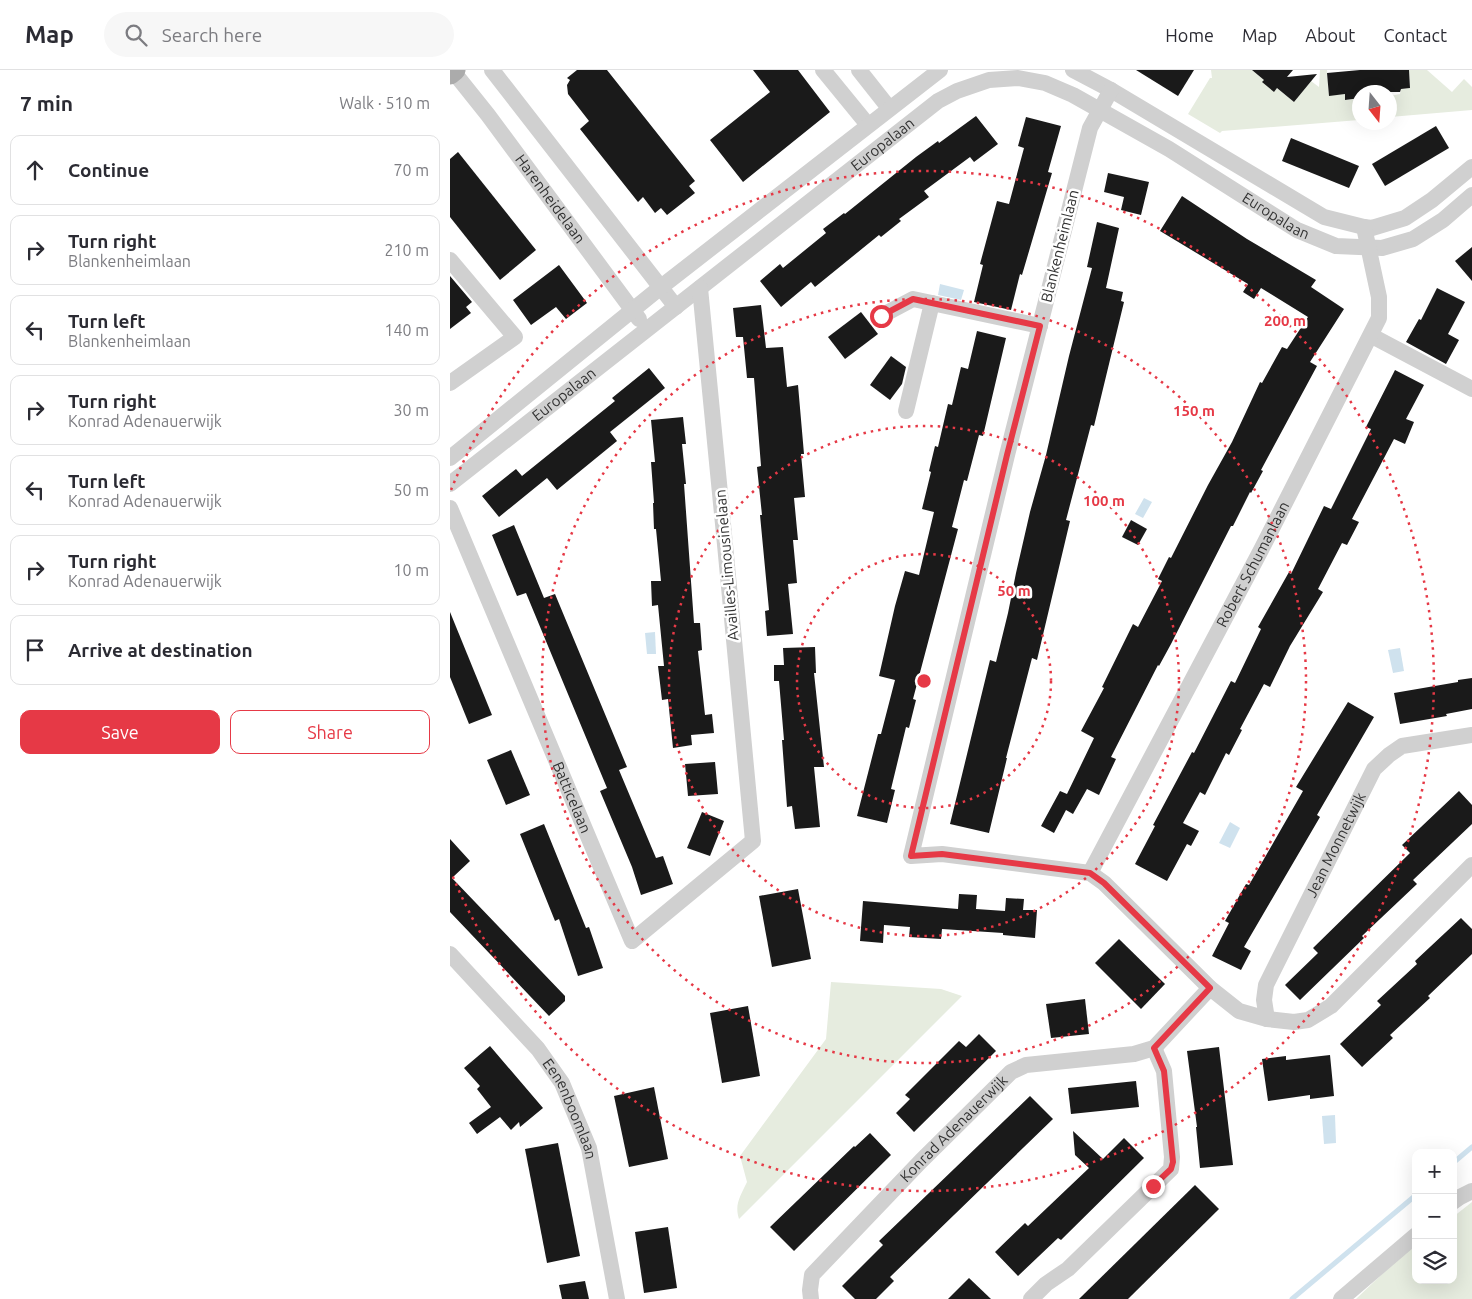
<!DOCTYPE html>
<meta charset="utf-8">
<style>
body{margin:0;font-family:Ubuntu,sans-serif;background:#f7f7f7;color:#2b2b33}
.controls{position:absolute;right:15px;bottom:15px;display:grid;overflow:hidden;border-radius:10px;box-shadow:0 5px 20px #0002}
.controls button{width:45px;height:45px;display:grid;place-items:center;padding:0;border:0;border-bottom:1px solid #e1e1e2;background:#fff;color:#2b2b33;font:25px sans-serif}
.compass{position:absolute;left:902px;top:15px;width:45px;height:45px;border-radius:50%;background:#fff;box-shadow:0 5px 20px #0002;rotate:163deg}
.stop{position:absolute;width:15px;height:15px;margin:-11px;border:4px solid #e63946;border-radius:50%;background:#fff}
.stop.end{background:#e63946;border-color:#fff;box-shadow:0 1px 5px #0008}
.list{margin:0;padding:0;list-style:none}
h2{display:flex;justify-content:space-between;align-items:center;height:65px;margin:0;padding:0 20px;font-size:21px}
h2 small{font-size:16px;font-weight:400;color:#7c7c81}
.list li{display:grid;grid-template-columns:32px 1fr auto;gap:15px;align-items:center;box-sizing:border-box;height:70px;margin:0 10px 10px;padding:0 10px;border:1px solid #e1e1e2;border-radius:10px}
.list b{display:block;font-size:19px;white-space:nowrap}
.list p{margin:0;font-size:16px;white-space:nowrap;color:#7c7c81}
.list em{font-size:16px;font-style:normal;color:#7c7c81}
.actions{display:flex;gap:10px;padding:15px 20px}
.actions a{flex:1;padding:11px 0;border:1px solid #e63946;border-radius:10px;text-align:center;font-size:18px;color:#e63946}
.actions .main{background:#e63946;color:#fff}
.icon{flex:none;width:28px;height:28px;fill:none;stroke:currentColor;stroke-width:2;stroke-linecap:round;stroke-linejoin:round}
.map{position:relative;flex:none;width:1022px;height:1229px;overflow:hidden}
header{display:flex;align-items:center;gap:30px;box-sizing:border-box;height:70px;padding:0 25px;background:#fff;border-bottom:1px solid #e1e1e2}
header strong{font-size:24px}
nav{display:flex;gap:28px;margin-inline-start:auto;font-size:18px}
.search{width:350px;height:45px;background:#f7f7f7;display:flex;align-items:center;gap:12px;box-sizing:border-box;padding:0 18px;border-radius:28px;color:#7c7c81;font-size:19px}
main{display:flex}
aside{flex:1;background:#fff}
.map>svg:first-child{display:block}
.green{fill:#e6ecdf}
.water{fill:#cfe2ee}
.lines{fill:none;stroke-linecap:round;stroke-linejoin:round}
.stream{stroke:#cfe2ee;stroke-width:5}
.building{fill:#1a1a1a}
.minor{stroke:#d0d0d0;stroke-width:16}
.major{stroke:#ababab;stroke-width:21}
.route{stroke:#e63946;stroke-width:6}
.ring{fill:none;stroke:#e63946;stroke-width:2.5;stroke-dasharray:2.5 5}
.labels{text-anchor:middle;stroke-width:5;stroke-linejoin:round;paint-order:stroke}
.street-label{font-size:15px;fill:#333;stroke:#fff}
.centre{fill:#e63946;stroke:#fff;stroke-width:2.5}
.ring-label{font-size:15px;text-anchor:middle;font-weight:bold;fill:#e63946;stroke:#fff;stroke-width:5;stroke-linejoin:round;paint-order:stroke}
</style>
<header>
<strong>Map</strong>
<div class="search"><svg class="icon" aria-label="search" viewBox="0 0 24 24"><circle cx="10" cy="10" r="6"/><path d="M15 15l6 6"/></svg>Search here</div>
<nav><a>Home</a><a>Map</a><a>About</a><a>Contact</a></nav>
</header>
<main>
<aside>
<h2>7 min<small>Walk · 510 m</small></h2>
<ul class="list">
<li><svg class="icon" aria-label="ahead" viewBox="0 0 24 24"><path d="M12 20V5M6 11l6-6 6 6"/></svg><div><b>Continue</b></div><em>70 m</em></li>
<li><svg class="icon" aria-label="right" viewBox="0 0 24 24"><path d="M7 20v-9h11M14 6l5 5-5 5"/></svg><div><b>Turn right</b><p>Blankenheimlaan</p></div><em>210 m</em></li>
<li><svg class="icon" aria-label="left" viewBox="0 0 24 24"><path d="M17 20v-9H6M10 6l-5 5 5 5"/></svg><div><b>Turn left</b><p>Blankenheimlaan</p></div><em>140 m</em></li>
<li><svg class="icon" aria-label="right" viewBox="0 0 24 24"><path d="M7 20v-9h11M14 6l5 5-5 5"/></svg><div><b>Turn right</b><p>Konrad Adenauerwijk</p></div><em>30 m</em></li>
<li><svg class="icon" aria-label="left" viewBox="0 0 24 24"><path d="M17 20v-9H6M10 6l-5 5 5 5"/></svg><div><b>Turn left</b><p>Konrad Adenauerwijk</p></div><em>50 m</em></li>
<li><svg class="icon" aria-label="right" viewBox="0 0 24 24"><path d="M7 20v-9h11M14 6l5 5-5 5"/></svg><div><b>Turn right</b><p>Konrad Adenauerwijk</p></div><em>10 m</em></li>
<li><svg class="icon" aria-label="arrive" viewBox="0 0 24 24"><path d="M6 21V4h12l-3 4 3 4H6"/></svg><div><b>Arrive at destination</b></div></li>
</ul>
<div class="actions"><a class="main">Save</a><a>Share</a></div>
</aside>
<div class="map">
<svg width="1022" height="1229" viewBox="0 0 1022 1229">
<rect width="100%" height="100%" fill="#fff"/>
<g class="green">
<path d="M 761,0 L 802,0 L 814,10 L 824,22 L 827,18 L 844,32 L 861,11 L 869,17 L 870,0 L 877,0 L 879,25 L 895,24 L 895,30 L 909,28 L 909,50 L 772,61 L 770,63 L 738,44 L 760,8 L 762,8 Z"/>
<path d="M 959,0 L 977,0 L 1002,22 L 1014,9 L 1022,17 L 1022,40 L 940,47 L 940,26 L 950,24 L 951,19 L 960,18 Z"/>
<path d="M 381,912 L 491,919 L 512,926 L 289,1149 C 284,1134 291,1125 297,1112 L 290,1086 L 376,969 Z"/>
<path d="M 966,1123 L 966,1126 L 844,1229 L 840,1229 Z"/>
<path d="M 1022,1132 L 1022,1229 L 906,1229 L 950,1187 L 966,1175 L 966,1210 L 1003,1210 L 1003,1147 Z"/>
</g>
<g class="water">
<path d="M 490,214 L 514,220 L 511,230 L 488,225 Z"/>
<path d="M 694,428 L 702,432 L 693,448 L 685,444 Z"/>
<path d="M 205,562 L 206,584 L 197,584 L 195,563 Z"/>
<path d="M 950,578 L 954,601 L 943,603 L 938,580 Z"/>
<path d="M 780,752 L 790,758 L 780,778 L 769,773 Z"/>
<path d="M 885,1045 L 886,1073 L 874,1074 L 872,1046 Z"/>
</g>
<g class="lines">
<g class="stream">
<path d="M 1003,1093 L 1022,1077"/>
<path d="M 842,1229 L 966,1125"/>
</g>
</g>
<g class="building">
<path d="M 127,0 L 157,0 L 245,111 L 239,116 L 245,123 L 217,145 L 211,138 L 205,143 L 193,127 L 188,132 L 130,59 L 139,51 L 118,24 L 117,15 L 120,10 L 117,8 Z"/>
<path d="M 303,0 L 348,0 L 380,42 L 293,112 L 260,70 L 320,22 Z"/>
<path d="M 686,0 L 744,0 L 728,26 Z"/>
<path d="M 802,0 L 843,0 L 837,7 L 867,4 L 844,32 L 827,18 L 824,22 L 812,12 L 814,10 Z"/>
<path d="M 910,0 L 959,0 L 960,18 L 951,19 L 950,22 L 910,22 L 910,28 L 895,30 L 895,24 L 879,26 L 877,3 Z"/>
<path d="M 526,46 L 548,74 L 524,92 L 520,87 L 474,121 L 479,127 L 449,149 L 451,151 L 431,167 L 429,165 L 365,217 L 361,212 L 331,237 L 310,211 L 330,194 L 333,198 L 376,163 L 373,159 L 394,143 L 395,144 L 466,87 L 488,71 L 489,73 Z"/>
<path d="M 576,47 L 611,56 L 598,102 L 602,103 L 572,205 L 570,204 L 561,240 L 524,232 L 533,195 L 530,194 L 547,131 L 559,134 L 574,78 L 568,76 Z"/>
<path d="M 986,56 L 999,78 L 935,116 L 922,94 Z"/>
<path d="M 841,68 L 909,96 L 899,118 L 832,91 Z"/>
<path d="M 8,82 L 86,180 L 50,210 L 0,147 L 0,89 Z"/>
<path d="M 658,103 L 699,112 L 691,145 L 671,140 L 674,127 L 654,122 Z"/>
<path d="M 732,126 L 797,169 L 866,210 L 861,217 L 894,239 L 860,292 L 867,296 L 811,400 L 813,401 L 801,423 L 800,422 L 783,456 L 781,456 L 721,574 L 709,596 L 708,595 L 661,687 L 666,689 L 649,725 L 637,719 L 623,744 L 616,740 L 604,763 L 591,756 L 610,721 L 617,724 L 644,668 L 631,661 L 654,618 L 652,617 L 683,554 L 688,557 L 712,511 L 708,509 L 719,487 L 721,488 L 758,415 L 782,372 L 810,312 L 812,313 L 832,277 L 837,279 L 858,247 L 811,218 L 804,229 L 793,222 L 798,214 L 710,161 Z"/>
<path d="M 647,152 L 669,158 L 656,218 L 673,222 L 671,231 L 674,232 L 644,356 L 641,355 L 616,450 L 620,451 L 587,590 L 582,588 L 556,688 L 557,688 L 539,763 L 500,754 L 540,590 L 546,592 L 558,543 L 566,503 L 580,442 L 596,385 L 619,286 L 642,198 L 637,197 Z"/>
<path d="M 1022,177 L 1022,211 L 1005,191 Z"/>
<path d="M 109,195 L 137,233 L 116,249 L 106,237 L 81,255 L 63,230 Z"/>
<path d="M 0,206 L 22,232 L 16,237 L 21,243 L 0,259 Z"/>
<path d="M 987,218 L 1015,232 L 998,264 L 1009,270 L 996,294 L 956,272 L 969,249 L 971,250 Z"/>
<path d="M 311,235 L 316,278 L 333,277 L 337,317 L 348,315 L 354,384 L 351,384 L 355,427 L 344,428 L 348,470 L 343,470 L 347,513 L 338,514 L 343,564 L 317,566 L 315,541 L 319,540 L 310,445 L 312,445 L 307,397 L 311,396 L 304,308 L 297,308 L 293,267 L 286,267 L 283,238 Z"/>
<path d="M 411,242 L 428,264 L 395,289 L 378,267 Z"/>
<path d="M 527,261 L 556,268 L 533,366 L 529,365 L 517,411 L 514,410 L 502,457 L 508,459 L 463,629 L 466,630 L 459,658 L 456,657 L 441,719 L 445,720 L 437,753 L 407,746 L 428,664 L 431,664 L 445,610 L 429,606 L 445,536 L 455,501 L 469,505 L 484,442 L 472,439 L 481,402 L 479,401 L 485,376 L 488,377 L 498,334 L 502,335 L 511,297 L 518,299 Z"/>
<path d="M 441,286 L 456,297 L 452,314 L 440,330 L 420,315 Z"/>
<path d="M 199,298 L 215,318 L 160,362 L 167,371 L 107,420 L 97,408 L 49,447 L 32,426 L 66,399 L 72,406 L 165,331 L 162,328 Z"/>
<path d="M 945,300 L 974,315 L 956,349 L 964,352 L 955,374 L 944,369 L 902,449 L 909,452 L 897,475 L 892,473 L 868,519 L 873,522 L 840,576 L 820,617 L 814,614 L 790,659 L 792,660 L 779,685 L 776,683 L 755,725 L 750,722 L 733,753 L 749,761 L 741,776 L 737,774 L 717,811 L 685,794 L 705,756 L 703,755 L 742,682 L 744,683 L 781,611 L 785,613 L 811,559 L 808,557 L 839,502 L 841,504 L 874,436 L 881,439 L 921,359 L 916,357 Z"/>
<path d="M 233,347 L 236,374 L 232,374 L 236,414 L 234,414 L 244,553 L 250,553 L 252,580 L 248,581 L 255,645 L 262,644 L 264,663 L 241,665 L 242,675 L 223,678 L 218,629 L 212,630 L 208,596 L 214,596 L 208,535 L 202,536 L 201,511 L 211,511 L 206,459 L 204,459 L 203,433 L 204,433 L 201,392 L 205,392 L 201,350 Z"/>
<path d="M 681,450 L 697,459 L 688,475 L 672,467 Z"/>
<path d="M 64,455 L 94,528 L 105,524 L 177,697 L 169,700 L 206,788 L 213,786 L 223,814 L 191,825 L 182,797 L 150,721 L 157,718 L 76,523 L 67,526 L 42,465 Z"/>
<path d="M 0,542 L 42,645 L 19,654 L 0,607 Z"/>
<path d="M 365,577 L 366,603 L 364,603 L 374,697 L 364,697 L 370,757 L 345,759 L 342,736 L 337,737 L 332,670 L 334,670 L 329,611 L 324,611 L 324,595 L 334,595 L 333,578 Z"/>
<path d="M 1022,608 L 1022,639 L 996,644 L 997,646 L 950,654 L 944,623 L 1008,612 L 1008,610 Z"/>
<path d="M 898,632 L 924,647 L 867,745 L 870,747 L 794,877 L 801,881 L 791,900 L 762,886 L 779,853 L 775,851 L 796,814 L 799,815 L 853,721 L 846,717 Z"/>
<path d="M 61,680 L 80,725 L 56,735 L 37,690 Z"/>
<path d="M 265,692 L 268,724 L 238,726 L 235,694 Z"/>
<path d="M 1009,721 L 1022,735 L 1022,754 L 963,810 L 967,814 L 912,866 L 914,868 L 850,930 L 835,915 L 868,883 L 863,878 L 960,783 L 952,775 Z"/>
<path d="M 252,742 L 274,751 L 260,786 L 237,778 Z"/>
<path d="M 94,754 L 136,858 L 139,857 L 153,898 L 128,906 L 109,849 L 105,851 L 70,764 Z"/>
<path d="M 0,769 L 20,791 L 2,808 L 115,926 L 115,931 L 99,946 L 0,842 Z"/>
<path d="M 348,819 L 361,889 L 322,897 L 309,826 Z"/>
<path d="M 509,824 L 527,825 L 526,839 L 555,841 L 556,828 L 574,829 L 573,840 L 587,840 L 585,868 L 553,865 L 553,863 L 492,859 L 491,869 L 459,867 L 460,857 L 434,855 L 433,873 L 410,871 L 413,831 L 508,839 Z"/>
<path d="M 1011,848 L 1022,859 L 1022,884 L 978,926 L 980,928 L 940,965 L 943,968 L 912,997 L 890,974 L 931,935 L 927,931 L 967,894 L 965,891 Z"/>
<path d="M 669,869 L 715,914 L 691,939 L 645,893 Z"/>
<path d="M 635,929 L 639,964 L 601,968 L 596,934 Z"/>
<path d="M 298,936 L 310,1006 L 272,1013 L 260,943 Z"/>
<path d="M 529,964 L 546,981 L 464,1062 L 446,1043 L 460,1029 L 455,1025 L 509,971 L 516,977 Z"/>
<path d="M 40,976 L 93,1038 L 70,1057 L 69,1052 L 61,1060 L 50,1047 L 27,1064 L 19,1053 L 41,1037 L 27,1019 L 30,1016 L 14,998 Z"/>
<path d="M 769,977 L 783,1095 L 750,1098 L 746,1057 L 747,1057 L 737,981 Z"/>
<path d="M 880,985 L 884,1026 L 860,1029 L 860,1025 L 818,1031 L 812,989 L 836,986 L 836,990 Z"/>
<path d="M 686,1011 L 689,1037 L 621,1044 L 618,1018 Z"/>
<path d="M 204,1017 L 218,1089 L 179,1097 L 164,1026 Z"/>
<path d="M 580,1026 L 603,1049 L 440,1207 L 444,1211 L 426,1229 L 405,1229 L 392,1216 L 433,1175 L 429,1171 Z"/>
<path d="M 623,1061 L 653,1089 L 674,1068 L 694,1088 L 611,1170 L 608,1168 L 568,1206 L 545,1182 L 575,1153 L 578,1156 L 639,1098 L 625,1085 Z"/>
<path d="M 420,1063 L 441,1085 L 344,1181 L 320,1157 L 404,1076 L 405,1077 Z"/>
<path d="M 108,1073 L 130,1186 L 97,1193 L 75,1079 Z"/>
<path d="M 745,1115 L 769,1139 L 678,1229 L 629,1229 Z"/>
<path d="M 218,1157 L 227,1218 L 194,1223 L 185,1162 Z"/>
<path d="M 519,1208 L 541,1229 L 498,1229 Z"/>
<path d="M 135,1211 L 139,1229 L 112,1229 L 109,1215 Z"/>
</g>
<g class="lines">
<g class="minor">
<path id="s1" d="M 2,0 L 38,45 L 189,249"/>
<path d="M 42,0 L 226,237"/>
<path d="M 373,0 L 418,55"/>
<path d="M 409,0 L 439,38"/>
<path d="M 623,0 L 661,20 L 874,147 L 914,157 L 922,158 L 955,148 L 982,130 L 1022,97"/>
<path d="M 661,20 L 640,58 L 557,385 L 461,786 L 492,784 L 640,803 L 654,813 L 760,918 L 789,941 L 817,949 L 844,952 L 858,950 L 881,936 L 1022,795"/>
<path d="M 0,190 L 65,267 L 0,313"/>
<path d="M 431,246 L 463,229 L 590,256"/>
<path d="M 922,266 L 1022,319"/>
<path d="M 456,341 L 482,233"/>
<path d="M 0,388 L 211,217 L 490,0"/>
<path id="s2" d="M 0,414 L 488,31 L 507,21 L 539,10 L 568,8 L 595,13 L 623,25 L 719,79 L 847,160 L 886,176 L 932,178 L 963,169 L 993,150 L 1022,125"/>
<path id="s3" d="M 0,438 L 182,871 L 303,771 C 285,587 269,402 250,218"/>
<path id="s4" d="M 640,803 L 811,480 L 929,248 L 929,227 L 914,157"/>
<path id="s5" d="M 0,884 L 88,979 L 112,1013 L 139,1078 L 167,1229"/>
<path id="s6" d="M 817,949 L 814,930 L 816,915 L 924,699 L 939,685 L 952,676 L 1022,665"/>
<path d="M 1003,1132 L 1010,1127 L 1022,1121"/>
<path id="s7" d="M 361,1229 L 360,1220 L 362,1205 L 471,1091 L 561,1002 L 576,995 L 684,984 L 704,978 L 760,918"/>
<path d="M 581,1229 L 596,1214 L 618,1199 L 721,1099 L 722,1087 L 714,1001 L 704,978"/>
<path d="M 891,1229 L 966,1165"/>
</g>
<path class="major" d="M 0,4 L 5,0"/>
</g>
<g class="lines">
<path class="route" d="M 431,246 L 463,229 L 590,256 L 557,385 L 461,786 L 492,784 L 640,803 L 654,813 L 760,918 L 704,978 L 714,1001 L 723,1092 L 721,1099 L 703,1116"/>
</g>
<g class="ring">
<circle cx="474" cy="611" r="127"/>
<circle cx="474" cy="611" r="255"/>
<circle cx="474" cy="611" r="382"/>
<path d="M1 420A510 510 0 1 1 1 802"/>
</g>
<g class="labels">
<g class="street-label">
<text dy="5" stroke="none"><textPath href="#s2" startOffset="550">Europalaan</textPath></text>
<text dy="5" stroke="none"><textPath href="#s1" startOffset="162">Harenheidelaan</textPath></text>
<text dy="5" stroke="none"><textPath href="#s2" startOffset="999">Europalaan</textPath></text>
<text transform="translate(610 176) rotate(-76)" y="5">Blankenheimlaan</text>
<text dy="5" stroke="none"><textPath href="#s2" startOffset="145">Europalaan</textPath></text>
<text transform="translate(277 495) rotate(-95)" y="5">Availles-Limousinelaan</text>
<text dy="5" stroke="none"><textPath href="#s4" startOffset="349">Robert Schumanlaan</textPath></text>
<text dy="5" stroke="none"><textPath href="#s3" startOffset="314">Batticelaan</textPath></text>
<text dy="5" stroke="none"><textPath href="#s6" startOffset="191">Jean Monnetwijk</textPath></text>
<text dy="5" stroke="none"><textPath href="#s5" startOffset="198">Eenenboomlaan</textPath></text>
<text dy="5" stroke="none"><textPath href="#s7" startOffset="228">Konrad Adenauerwijk</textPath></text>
</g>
</g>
<circle cx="474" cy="611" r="8" class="centre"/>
<g class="ring-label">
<text x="835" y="256">200 m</text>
<text x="744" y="346">150 m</text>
<text x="654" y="436">100 m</text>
<text x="564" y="526">50 m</text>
</g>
</svg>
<div class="controls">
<button>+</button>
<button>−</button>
<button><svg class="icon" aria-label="layers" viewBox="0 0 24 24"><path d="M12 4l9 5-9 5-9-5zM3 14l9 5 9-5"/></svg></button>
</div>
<svg class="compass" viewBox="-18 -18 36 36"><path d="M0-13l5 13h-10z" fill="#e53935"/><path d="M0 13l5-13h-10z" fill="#7c7c81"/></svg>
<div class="stop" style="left:431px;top:246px"></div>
<div class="stop end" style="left:703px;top:1116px"></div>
</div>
</main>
